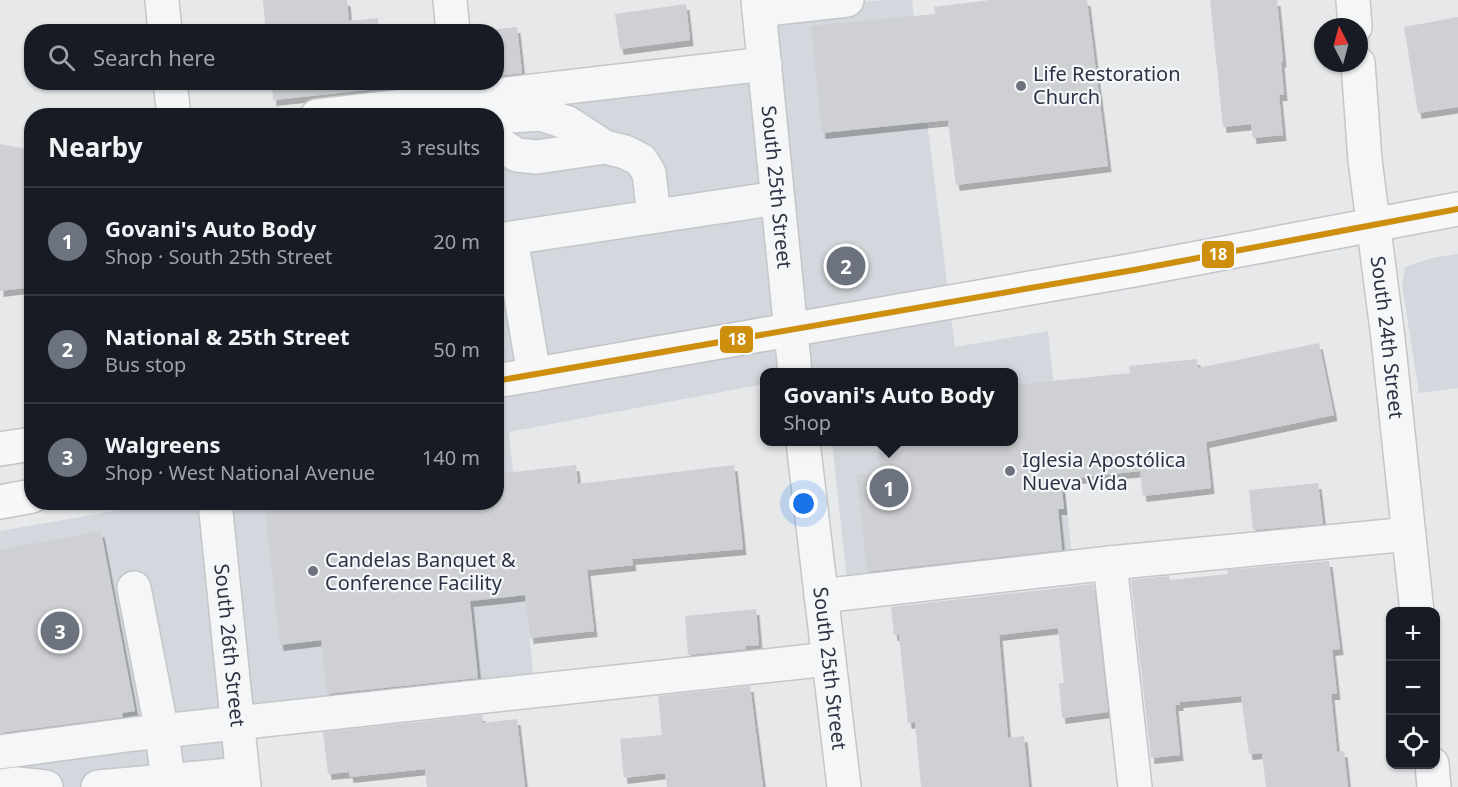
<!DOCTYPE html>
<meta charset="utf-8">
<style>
body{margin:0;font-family:"Noto Sans",sans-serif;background:#20242c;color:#f1f3f6}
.controls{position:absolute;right:18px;bottom:18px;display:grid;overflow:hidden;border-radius:12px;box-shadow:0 2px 4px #0004}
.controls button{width:54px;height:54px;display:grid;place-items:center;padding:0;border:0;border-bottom:2px solid #363941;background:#171b24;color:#f1f3f6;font:30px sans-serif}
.compass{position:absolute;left:1314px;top:18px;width:54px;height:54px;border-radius:50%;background:#171b24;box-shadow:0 2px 4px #0004;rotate:354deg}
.you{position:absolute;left:804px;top:504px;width:21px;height:21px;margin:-15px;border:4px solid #fff;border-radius:50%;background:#1a73e8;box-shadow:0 0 0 9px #1a73e833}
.badge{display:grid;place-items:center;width:39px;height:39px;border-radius:50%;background:#6c737f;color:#fff;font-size:20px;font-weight:700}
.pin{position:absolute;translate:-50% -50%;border:3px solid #fff;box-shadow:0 2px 6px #0006}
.popup{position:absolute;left:760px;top:368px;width:258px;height:78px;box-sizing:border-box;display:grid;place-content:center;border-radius:12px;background:#171b24;filter:drop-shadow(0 2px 4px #0005);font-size:20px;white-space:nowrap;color:#9ea1a6}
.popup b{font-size:22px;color:#f1f3f6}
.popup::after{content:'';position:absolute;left:50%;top:100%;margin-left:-12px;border:12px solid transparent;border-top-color:#171b24}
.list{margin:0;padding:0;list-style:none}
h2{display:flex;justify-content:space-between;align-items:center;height:78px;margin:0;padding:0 24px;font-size:26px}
h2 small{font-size:20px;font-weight:400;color:#9ea1a6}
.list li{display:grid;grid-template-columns:39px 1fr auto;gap:18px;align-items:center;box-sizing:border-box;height:108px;padding:0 24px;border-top:2px solid #363941}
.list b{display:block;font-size:22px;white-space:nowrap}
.list p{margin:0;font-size:20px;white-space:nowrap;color:#9ea1a6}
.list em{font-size:20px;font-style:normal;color:#9ea1a6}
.icon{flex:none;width:33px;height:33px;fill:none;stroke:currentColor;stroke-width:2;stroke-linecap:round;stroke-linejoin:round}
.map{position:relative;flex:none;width:1458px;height:787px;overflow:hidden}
.search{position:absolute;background:#171b24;box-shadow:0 2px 4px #0004;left:24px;top:24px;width:480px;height:66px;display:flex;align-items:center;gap:15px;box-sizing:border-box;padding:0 21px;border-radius:24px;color:#9ea1a6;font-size:22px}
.panel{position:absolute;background:#171b24;box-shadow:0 2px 4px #0004;left:24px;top:108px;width:480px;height:402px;border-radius:24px}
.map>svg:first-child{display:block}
.built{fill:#d4d7dd}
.building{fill:#ced0d3;filter:url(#shadow)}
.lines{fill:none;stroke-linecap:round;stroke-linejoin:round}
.minor-casing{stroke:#c4c6c8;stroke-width:36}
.major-casing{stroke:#c2c5c8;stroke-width:36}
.minor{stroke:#f5f6f7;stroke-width:33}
.major{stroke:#f8f8f8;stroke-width:33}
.bus-1-casing{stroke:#f4f6f9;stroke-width:10}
.bus-1{stroke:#ce8f0e;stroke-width:6}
.poi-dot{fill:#6c737f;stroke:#f4f6f9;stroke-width:2}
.labels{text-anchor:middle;stroke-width:4.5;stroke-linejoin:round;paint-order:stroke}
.poi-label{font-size:20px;fill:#2b3445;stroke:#f4f6f9;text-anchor:start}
.street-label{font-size:20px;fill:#2b3445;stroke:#f4f6f9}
.line-badge{stroke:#f4f6f9;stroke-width:2}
.badge-label{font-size:16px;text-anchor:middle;font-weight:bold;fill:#fff}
</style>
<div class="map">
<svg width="1458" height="787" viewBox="0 0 1458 787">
<defs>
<filter id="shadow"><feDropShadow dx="3.5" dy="6" stdDeviation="0" flood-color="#0004"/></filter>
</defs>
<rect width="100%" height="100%" fill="#e6e8ea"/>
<g class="built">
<path d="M 885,0 L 912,0 L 955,347 L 1048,331 L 1072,557 L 847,579 L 832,442 L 1014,442 L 1014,372 L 764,372 L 764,384 L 509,432 L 535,691 L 238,724 L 244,787 L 0,787 L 0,531 L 160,503 L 496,502 L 496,116 L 317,115 L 764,65 L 759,10 Z"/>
<path d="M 1458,254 L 1458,388 L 1419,393 L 1402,285 L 1405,267 L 1432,258 Z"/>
</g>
<g class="building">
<path d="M 263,0 L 347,0 L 349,21 L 378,18 L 379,32 L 266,32 Z"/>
<path d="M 990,0 L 1087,0 L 1108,166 L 956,185 L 948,120 L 822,133 L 811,26 L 935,14 L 934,7 Z"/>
<path d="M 1210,0 L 1277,0 L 1283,61 L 1281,62 L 1284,95 L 1279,95 L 1283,135 L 1253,138 L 1251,124 L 1223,127 Z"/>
<path d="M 686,4 L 690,40 L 620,49 L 615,14 Z"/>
<path d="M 1458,17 L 1458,107 L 1418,113 L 1404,27 Z"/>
<path d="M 517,27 L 522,73 L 496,76 L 496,32 L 479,31 Z"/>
<path d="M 272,82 L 385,82 L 385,88 L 273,100 Z"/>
<path d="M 0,144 L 32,150 L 32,287 L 0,291 Z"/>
<path d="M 1319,343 L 1334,415 L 1206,442 L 1211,488 L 1143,496 L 1140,471 L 1061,480 L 1064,509 L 1058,509 L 1062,550 L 867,572 L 857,475 L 881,473 L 878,447 L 905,444 L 905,441 L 1014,441 L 1014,385 L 1130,373 L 1129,366 L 1197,359 L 1198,368 Z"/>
<path d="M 576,465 L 578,484 L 734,465 L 743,549 L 632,559 L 633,565 L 587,570 L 594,631 L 530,638 L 525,595 L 470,601 L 478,678 L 327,694 L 321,640 L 280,645 L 264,502 L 496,502 L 496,474 Z"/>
<path d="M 1318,483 L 1323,524 L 1253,530 L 1249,490 Z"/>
<path d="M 101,531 L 135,711 L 122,713 L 123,717 L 0,733 L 0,550 Z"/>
<path d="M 1329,561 L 1340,649 L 1332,650 L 1337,694 L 1331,694 L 1337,752 L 1344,751 L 1348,787 L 1266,787 L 1262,753 L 1249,754 L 1241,696 L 1180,702 L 1180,705 L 1175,705 L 1180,755 L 1151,758 L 1131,580 L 1169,576 L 1170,580 L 1228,574 L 1227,570 Z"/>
<path d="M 1094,584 L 1108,712 L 1062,718 L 1059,683 L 1064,683 L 1058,628 L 999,635 L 1008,738 L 1024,736 L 1029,787 L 921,787 L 915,722 L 908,723 L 899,635 L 894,635 L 891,607 Z"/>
<path d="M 756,609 L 759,645 L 746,646 L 746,649 L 688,655 L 685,616 Z"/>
<path d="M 750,686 L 763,787 L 667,787 L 665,773 L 624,778 L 620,739 L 662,735 L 658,696 Z"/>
<path d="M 482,715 L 483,723 L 517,719 L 525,787 L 427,787 L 425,769 L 350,777 L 349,772 L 328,774 L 323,732 Z"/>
</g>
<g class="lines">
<g class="minor-casing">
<g id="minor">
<path d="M 162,0 L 165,32"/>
<path d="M 450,0 L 453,32"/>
<path id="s1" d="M 758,0 L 795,372"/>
<path d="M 1353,0 L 1355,27"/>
<path d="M 759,10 L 847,0"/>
<path id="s2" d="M 1358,63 L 1365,160 L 1388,338 L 1417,612"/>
<path d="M 170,82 L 174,116"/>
<path d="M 317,116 L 765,64"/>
<path d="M 496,117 L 541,114 L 568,123 L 605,147 L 625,152 L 641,160 L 649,173 L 654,216"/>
<path d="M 496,142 L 517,155 L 537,157 L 605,147"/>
<path d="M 534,375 L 511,238 L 777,198"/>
<path id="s3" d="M 803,442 L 844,787"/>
<path id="s4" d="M 215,502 L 244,787"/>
<path d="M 1110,563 L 1135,787"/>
<path d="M 134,588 L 162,732 L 168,781"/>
<path d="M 821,596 L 1110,563 L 1409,534"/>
<path d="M 0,752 L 134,734 L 829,659"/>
<path d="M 1432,764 L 1434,787"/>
<path d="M 0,786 L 17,784 L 46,787"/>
<path d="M 98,787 L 242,774"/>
</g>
</g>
<g class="major-casing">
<g id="major">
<path d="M 496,381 L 1134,270 L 1458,209"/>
<path d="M 0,449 L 32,444"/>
<path d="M 0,502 L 32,496"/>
</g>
</g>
<use href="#minor" class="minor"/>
<use href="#major" class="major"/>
<g class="bus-1-casing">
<path id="bus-1" d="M 496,381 L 1134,270 L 1458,209"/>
</g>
<use href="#bus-1" class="bus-1"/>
</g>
<g class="poi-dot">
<circle cx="1021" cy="86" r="6"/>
<circle cx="1010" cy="471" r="6"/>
<circle cx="313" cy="571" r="6"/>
</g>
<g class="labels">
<g class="poi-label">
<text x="1033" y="81">Life Restoration<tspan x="1033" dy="23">Church</tspan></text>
<text x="1022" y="467">Iglesia Apostólica<tspan x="1022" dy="23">Nueva Vida</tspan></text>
<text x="325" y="567">Candelas Banquet &amp;<tspan x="325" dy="23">Conference Facility</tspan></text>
</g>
<g class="street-label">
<text dy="7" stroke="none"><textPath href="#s1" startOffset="188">South 25th Street</textPath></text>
<text dy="7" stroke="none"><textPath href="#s2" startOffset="276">South 24th Street</textPath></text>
<text dy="7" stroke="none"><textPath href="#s4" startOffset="144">South 26th Street</textPath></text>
<text dy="7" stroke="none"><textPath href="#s3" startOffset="228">South 25th Street</textPath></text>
</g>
</g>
<g class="line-badge">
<rect x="1201" y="240" width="34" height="29" rx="6" fill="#ce8f0e"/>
<rect x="719" y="325" width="35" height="29" rx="6" fill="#ce8f0e"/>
</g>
<g class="badge-label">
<text x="1218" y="260">18</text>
<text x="737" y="345">18</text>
</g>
</svg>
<div class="controls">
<button>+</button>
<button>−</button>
<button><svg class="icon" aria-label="locate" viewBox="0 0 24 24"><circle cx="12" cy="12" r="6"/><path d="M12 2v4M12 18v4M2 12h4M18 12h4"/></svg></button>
</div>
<svg class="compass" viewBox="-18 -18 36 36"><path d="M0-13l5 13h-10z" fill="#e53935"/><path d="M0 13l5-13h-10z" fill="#9ea1a6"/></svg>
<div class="you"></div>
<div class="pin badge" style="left:889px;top:488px">1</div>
<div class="popup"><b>Govani's Auto Body</b>Shop</div>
<div class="pin badge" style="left:846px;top:266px">2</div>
<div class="pin badge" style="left:60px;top:631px">3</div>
<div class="search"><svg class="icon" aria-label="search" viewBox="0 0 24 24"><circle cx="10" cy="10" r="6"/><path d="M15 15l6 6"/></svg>Search here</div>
<section class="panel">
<h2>Nearby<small>3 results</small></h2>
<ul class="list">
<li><span class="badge">1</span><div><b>Govani's Auto Body</b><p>Shop · South 25th Street</p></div><em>20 m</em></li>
<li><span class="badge">2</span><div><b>National &amp; 25th Street</b><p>Bus stop</p></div><em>50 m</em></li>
<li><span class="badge">3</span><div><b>Walgreens</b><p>Shop · West National Avenue</p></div><em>140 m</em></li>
</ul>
</section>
</div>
